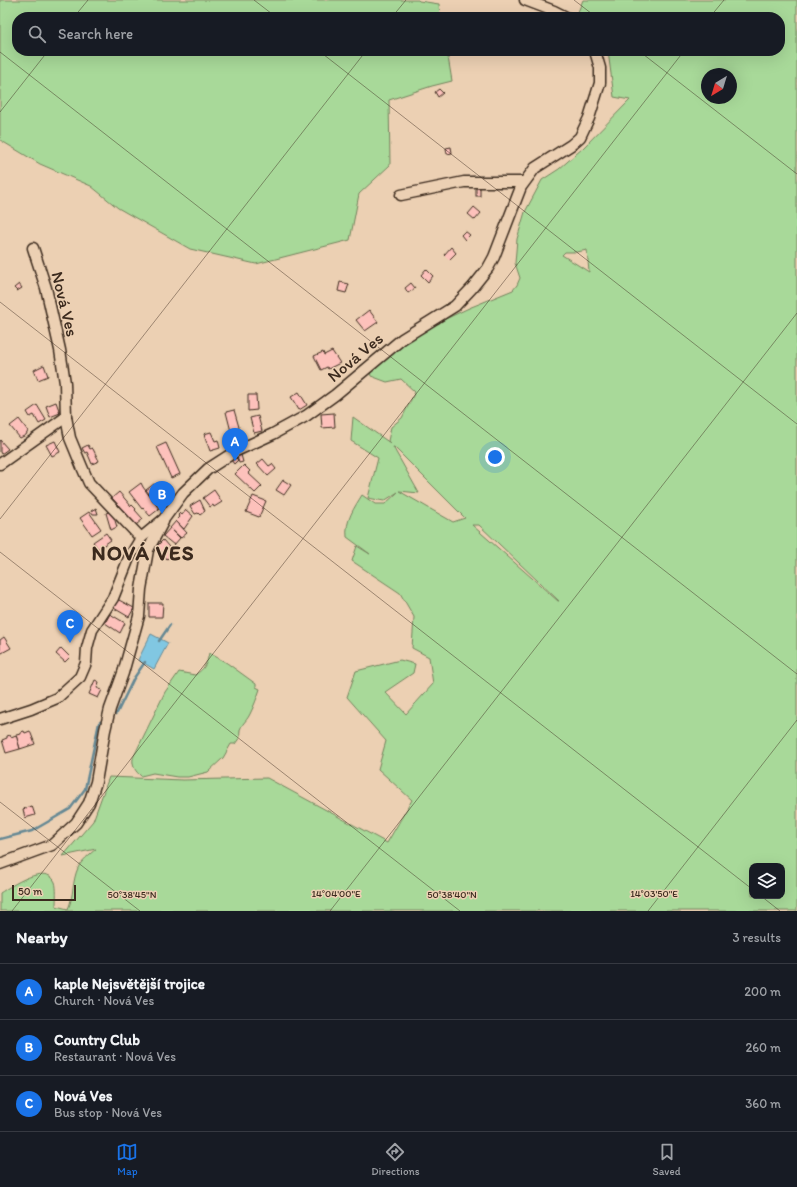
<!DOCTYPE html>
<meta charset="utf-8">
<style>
body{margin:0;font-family:Itim,sans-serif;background:#242831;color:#f1f3f6}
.controls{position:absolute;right:12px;bottom:12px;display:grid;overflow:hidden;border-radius:8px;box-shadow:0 4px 16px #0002}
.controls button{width:36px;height:36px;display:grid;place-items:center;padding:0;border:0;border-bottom:1px solid #363941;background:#171b24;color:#f1f3f6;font:20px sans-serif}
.compass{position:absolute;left:701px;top:68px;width:36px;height:36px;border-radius:50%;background:#171b24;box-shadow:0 4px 16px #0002;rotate:218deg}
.scale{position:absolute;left:12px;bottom:10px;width:64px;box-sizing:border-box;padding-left:4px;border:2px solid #3b2a1e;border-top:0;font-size:11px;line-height:14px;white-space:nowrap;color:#3b2a1e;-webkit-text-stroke:3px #ecd0b3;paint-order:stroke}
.you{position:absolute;left:495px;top:457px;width:14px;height:14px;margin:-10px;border:3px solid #fff;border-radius:50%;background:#1a73e8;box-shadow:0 0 0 6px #1a73e833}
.badge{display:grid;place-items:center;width:26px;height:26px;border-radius:50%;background:#1a73e8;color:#fff;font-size:13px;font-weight:700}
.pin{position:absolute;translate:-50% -33px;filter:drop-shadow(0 1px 2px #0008)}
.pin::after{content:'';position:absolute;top:21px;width:14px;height:12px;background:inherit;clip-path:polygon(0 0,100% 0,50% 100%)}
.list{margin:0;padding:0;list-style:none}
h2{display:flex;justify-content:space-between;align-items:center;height:52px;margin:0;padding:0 16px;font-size:17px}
h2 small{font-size:13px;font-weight:400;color:#9ea1a6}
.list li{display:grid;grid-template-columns:26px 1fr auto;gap:12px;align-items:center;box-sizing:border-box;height:56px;padding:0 16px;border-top:1px solid #363941}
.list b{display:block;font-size:15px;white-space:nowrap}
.list p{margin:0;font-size:13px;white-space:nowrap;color:#9ea1a6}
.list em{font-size:13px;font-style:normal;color:#9ea1a6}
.icon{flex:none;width:22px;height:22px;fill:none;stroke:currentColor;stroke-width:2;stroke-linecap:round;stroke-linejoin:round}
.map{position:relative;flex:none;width:797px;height:911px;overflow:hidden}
.search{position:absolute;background:#171b24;box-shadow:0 4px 16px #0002;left:12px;right:12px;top:12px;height:44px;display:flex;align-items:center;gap:10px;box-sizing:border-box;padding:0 14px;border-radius:16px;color:#9ea1a6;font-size:15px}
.sheet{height:220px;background:#171b24}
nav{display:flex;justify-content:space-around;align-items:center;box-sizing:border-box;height:56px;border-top:1px solid #363941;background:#171b24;font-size:11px;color:#9ea1a6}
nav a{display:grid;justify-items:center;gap:2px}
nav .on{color:#1a73e8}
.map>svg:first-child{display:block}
.green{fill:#a8d999;stroke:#72825c;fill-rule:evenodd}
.water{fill:#81c7e2;stroke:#658894}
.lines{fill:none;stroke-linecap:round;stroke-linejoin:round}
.stream{stroke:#658894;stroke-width:2.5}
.building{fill:#fdc1bb;stroke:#3b2a1e}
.minor-casing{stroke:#3b2a1e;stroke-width:13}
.minor{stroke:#ecd0b3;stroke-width:10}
.ticks{fill:none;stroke:#3b2a1e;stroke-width:1;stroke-opacity:0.45}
.labels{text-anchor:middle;stroke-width:3;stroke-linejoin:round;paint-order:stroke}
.street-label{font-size:17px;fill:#3b2a1e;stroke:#ecd0b3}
.district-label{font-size:21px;font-weight:bold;letter-spacing:1px;fill:#3b2a1e;stroke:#ecd0b3}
.ticks-label{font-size:10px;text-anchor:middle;fill:#3b2a1e;stroke:#ecd0b3;stroke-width:3;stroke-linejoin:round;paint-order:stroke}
</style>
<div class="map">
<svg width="797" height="911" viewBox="0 0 797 911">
<rect width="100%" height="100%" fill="#ecd0b3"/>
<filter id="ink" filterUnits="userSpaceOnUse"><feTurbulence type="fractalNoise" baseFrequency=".025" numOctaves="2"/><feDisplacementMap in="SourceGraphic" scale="8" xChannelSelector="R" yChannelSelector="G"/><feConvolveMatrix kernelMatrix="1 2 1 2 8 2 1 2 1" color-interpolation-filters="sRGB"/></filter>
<g filter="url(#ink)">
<g class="green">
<path d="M 0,0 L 418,0 L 419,1 L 439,4 L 440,17 L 17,17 L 17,51 L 447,51 L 452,81 L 432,86 L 389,100 L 390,165 L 359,194 L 350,240 L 256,264 L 190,249 L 118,208 L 91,186 L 40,164 L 0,140 Z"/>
<path d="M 583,0 L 797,0 L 797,911 L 0,911 L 0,893 C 11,886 46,862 55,882 C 57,888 56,899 56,906 L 68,909 C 74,896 72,881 78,868 C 81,861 90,854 96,849 L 63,856 L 93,821 L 109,777 L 183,780 L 267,778 L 387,843 L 412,800 L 378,769 L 386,741 L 347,697 L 356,671 L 400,660 L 415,664 L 413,673 L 385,692 L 406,714 L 433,684 L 429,657 L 412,648 L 414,617 L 400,593 L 352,561 L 357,546 L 370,554 L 347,537 C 345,521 354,508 362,495 L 375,504 L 385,504 L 398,492 L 384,501 L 368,498 L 378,458 L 351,441 L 353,417 L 390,443 L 388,441 L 391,427 L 402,418 L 415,392 L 401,379 L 387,382 L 371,376 L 369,367 L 433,319 L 439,324 L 439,322 L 469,308 L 513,290 L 517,285 L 520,278 L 515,263 L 517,239 L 525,212 L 542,180 L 559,169 L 583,148 L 630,100 L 614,97 L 608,51 L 664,51 L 662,54 L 664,51 L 780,51 L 780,17 L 582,17 L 578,12 ZM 707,74 L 731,74 L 731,98 L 707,98 ZM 587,250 L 589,272 L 562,255 L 565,252 L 577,252 ZM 393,447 L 394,447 L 465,518 L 453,522 L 399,491 L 419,493 ZM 472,525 L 479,525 L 559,601 L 558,601 ZM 752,866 L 782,866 L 782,896 L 752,896 Z"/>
<path d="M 209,653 L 227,663 L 256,684 L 256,687 L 260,689 C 257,698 254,706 250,714 C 246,723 238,725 240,737 L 235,744 L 231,744 L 223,758 L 208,772 L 188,777 L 177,777 L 153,773 L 141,776 C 135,771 132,766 133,758 L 165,692 L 179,672 L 195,675 C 204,669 207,664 209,653 Z"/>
</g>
<path class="water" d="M 151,634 L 168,643 L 154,669 L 138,660 Z"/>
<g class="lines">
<g class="stream">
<path d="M 159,641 L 170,625"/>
<path d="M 111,716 L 117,713 L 134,678 L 145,662"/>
<path d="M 0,839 L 32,831 L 70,809 L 85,789 L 99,723 L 105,719"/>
</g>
</g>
<g class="building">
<path d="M 439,89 L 443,93 L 438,97 L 435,92 Z"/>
<path d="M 451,147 L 452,153 L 447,154 L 446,148 Z"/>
<rect x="476" y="188" width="4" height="8"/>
<path d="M 474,207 L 481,213 L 475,220 L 468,214 Z"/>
<path d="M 465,231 L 470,235 L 465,240 L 461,235 Z"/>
<path d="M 451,247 L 456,253 L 449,260 L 444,255 Z"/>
<path d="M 426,269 L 433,276 L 428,282 L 421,275 Z"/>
<path d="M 340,282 L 349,284 L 346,293 L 338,291 Z"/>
<path d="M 411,283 L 415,288 L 408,293 L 405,288 Z"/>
<path d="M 19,284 L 22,288 L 17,291 L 14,288 Z"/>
<path d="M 369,310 L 378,322 L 365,331 L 356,320 Z"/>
<path d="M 332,351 L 340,363 L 328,369 L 327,367 L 321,370 L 314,356 L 323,352 L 324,355 Z"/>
<path d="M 44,365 L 48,376 L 38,380 L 34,370 Z"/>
<path d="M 299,392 L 307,405 L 299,410 L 291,397 Z"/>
<path d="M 248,395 L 256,395 L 257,410 L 248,411 Z"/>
<path d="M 56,402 L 60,413 L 50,417 L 46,406 Z"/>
<path d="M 37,405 L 46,420 L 39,424 L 34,415 L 30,417 L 27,412 Z"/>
<path d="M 234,410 L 243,441 L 234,443 L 226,412 Z"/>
<path d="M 334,413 L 335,427 L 322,428 L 321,414 Z"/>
<path d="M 258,416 L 262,431 L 254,433 L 250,418 Z"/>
<path d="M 19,419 L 28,431 L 26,435 L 20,438 L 10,426 Z"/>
<path d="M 211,432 L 215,441 L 218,440 L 220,448 L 210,451 L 204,434 Z"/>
<path d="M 0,440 L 8,449 L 1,454 L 0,452 Z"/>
<path d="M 55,441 L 60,452 L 52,456 L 46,445 Z"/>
<path d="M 166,443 L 180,474 L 171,478 L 157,447 Z"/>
<path d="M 88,445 L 90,449 L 92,448 L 93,449 L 99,461 L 92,464 L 87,452 L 85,453 L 82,448 Z"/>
<path d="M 241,455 L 243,462 L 239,463 L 237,456 Z"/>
<path d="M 235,457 L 238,460 L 234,464 L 231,460 Z"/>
<path d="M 263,459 L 269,466 L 272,464 L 276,469 L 268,476 L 257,464 Z"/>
<path d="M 244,465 L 250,471 L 248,473 L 262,486 L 255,493 L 235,474 Z"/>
<path d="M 283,480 L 291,485 L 284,495 L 276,490 Z"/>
<path d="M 141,483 L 143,487 L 159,509 L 150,516 L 143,508 L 142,509 L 129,492 Z"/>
<path d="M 154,484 L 168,502 L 160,508 L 146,490 Z"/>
<path d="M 214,490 L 222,502 L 214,507 L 213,505 L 210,507 L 203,498 Z"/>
<path d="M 119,492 L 131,506 L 132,505 L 136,509 L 135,510 L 143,519 L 136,525 L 112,498 Z"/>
<path d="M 253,496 L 266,501 L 259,517 L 246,512 Z"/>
<path d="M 200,500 L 205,511 L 200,515 L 198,513 L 195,514 L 190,506 Z"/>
<path d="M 96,508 L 98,514 L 93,514 L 91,511 Z"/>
<path d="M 186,510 L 193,516 L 184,529 L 176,521 L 180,517 L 178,515 L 180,513 L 182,515 Z"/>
<path d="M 112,511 L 117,527 L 111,530 L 106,513 Z"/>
<path d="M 89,512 L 101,529 L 92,535 L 80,518 Z"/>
<path d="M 176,521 L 187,533 L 181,538 L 170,528 Z"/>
<path d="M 170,528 L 180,538 L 174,545 L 163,536 Z"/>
<path d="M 106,533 L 111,540 L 98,549 L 93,542 Z"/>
<path d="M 163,540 L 174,553 L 167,559 L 156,547 Z"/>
<path d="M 117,599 L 134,608 L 129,617 L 112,607 Z"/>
<path d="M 149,603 L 163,603 L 162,617 L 149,617 Z"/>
<path d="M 110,614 L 125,623 L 120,633 L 105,623 Z"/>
<path d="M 4,637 L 11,648 L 0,654 L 0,640 Z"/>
<path d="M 61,648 L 70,657 L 65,662 L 56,654 Z"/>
<path d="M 95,680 L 99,682 L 97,688 L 102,690 L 98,698 L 89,694 Z"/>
<path d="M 24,731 L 25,733 L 30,731 L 35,744 L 20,749 L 16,735 L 21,734 L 21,732 Z"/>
<path d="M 10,735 L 11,737 L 16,735 L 20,749 L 6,753 L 2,740 L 7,738 L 7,736 Z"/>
<path d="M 32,806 L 35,815 L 25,818 L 23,809 Z"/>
</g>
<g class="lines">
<g class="minor-casing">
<g id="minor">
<path d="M 525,0 L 554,11 L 566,17"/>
<path d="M 401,195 L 464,182 L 524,182"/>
<path d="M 33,248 L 46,288 L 60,350 L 65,383 L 66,417 L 70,438 L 82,467 L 89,483 L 141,538"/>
<path d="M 0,464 L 66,417"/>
<path d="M 0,719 L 31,709 L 57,698 L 80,677 L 86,663 L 87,648 L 92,630 L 113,598 L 129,558 L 141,538 L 164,519 L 183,493 L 208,469 L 236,451 L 273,434 L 306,416 L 335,395 L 402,339 L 455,306 L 472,288 L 488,268 L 494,257 L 521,187 L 535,168 L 571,145 L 580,137 L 589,118 L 600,83 L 600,68 L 595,51"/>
<path d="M 0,864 L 52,845 L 76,823 L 89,803 L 96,782 L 105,730 L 110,709 L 123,673 L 139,616 L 141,589 L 148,550 L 163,522"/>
</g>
</g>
<use href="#minor" class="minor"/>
</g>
</g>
<path class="ticks" d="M 254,0 L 276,17M 574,0 L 596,17M 74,17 L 88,0M 392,17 L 406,0M 710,17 L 724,0M 319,51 L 797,424M 639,51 L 797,174M 0,52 L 797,674M 0,112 L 48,51M 0,302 L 752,889M 0,519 L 366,51M 0,552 L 460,911M 0,802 L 140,911M 761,896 L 780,911M 12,911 L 684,51M 330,911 L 797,313M 648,911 L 797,720"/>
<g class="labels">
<g class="street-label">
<text transform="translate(65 304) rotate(76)" y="6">Nová Ves</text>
<text transform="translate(355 357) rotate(-40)" y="6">Nová Ves</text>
</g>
<g class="district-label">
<text x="143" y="560">NOVÁ VES</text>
</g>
</g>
<g class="ticks-label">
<text x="336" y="897">14°04'00"E</text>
<text x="654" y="897">14°03'50"E</text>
<text x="132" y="898">50°38'45"N</text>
<text x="452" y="898">50°38'40"N</text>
</g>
</svg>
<div class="controls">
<button><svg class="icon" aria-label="layers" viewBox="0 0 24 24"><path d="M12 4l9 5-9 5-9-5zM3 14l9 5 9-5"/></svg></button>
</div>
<svg class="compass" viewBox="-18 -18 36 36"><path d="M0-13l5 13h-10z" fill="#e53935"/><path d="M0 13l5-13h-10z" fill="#9ea1a6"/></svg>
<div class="scale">50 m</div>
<div class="you"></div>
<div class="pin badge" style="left:235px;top:461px">A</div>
<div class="pin badge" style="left:162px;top:514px">B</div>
<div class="pin badge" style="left:70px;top:643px">C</div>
<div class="search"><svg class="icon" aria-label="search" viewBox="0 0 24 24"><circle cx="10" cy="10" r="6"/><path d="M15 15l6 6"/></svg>Search here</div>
</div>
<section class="sheet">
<h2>Nearby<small>3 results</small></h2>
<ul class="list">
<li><span class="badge">A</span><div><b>kaple Nejsvětější trojice</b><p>Church · Nová Ves</p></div><em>200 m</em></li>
<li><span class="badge">B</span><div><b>Country Club</b><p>Restaurant · Nová Ves</p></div><em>260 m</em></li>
<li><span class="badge">C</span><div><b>Nová Ves</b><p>Bus stop · Nová Ves</p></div><em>360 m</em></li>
</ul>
</section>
<nav>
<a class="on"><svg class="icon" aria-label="map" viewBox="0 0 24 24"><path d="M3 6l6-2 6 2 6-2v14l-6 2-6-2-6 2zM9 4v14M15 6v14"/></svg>Map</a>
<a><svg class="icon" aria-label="directions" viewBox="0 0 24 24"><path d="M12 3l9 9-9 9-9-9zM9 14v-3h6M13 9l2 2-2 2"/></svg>Directions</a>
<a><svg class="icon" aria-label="saved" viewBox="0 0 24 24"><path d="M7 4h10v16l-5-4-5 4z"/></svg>Saved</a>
</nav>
